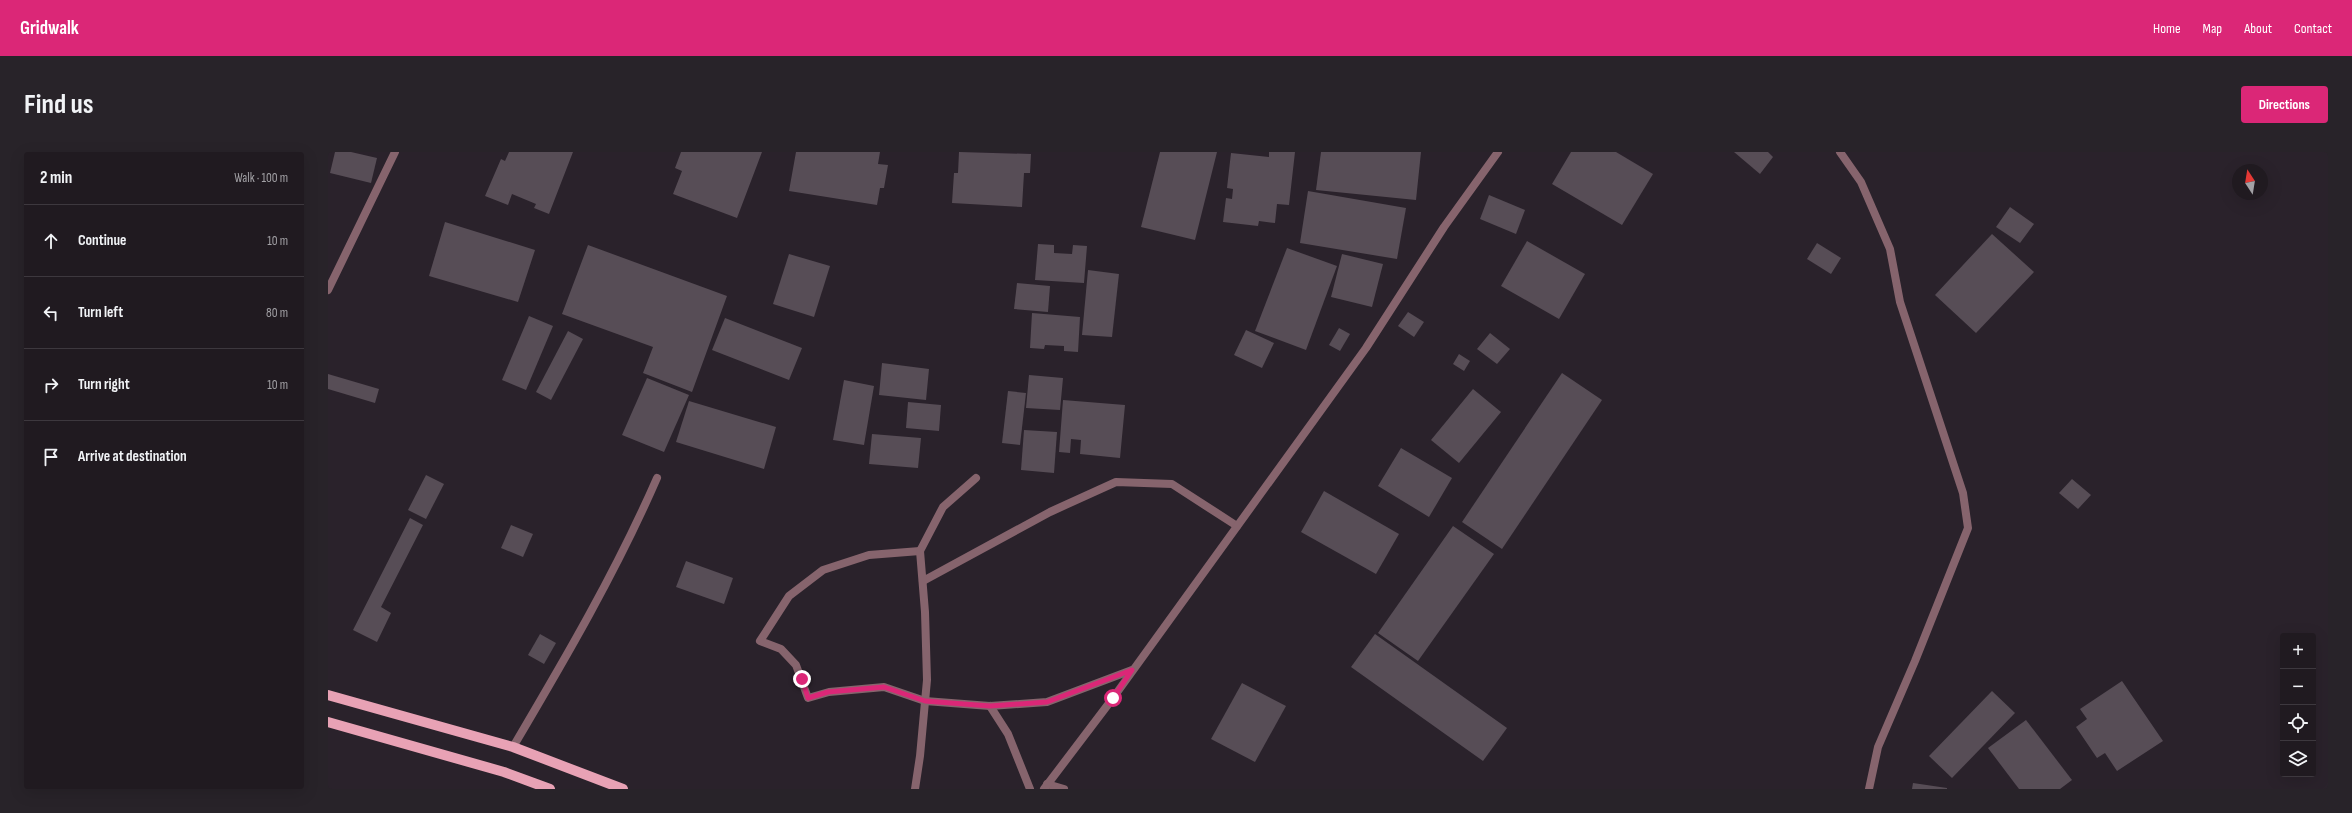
<!DOCTYPE html>
<meta charset="utf-8">
<style>
body{margin:0;font-family:"Sofia Sans Condensed",sans-serif;background:#282329;color:#f1f3f6}
.controls{position:absolute;right:12px;bottom:12px;display:grid;overflow:hidden;border-radius:4px;box-shadow:0 4px 16px #0002}
.controls button{width:36px;height:36px;display:grid;place-items:center;padding:0;border:0;border-bottom:1px solid #3d383e;background:#201a20;color:#f1f3f6;font:20px sans-serif}
.compass{position:absolute;left:1904px;top:12px;width:36px;height:36px;border-radius:50%;background:#201a20;box-shadow:0 4px 16px #0002;rotate:348deg}
.stop{position:absolute;width:12px;height:12px;margin:-9px;border:3px solid #db2777;border-radius:50%;background:#fff}
.stop.end{background:#db2777;border-color:#fff;box-shadow:0 1px 4px #0008}
.list{margin:0;padding:0;list-style:none}
h2{display:flex;justify-content:space-between;align-items:center;height:52px;margin:0;padding:0 16px;font-size:17px}
h2 small{font-size:13px;font-weight:400;color:#a2a1a5}
.list li{display:grid;grid-template-columns:26px 1fr auto;gap:12px;align-items:center;box-sizing:border-box;height:72px;padding:0 16px;border-top:1px solid #3d383e}
.list b{display:block;font-size:15px;white-space:nowrap}
.list em{font-size:13px;font-style:normal;color:#a2a1a5}
.icon{flex:none;width:22px;height:22px;fill:none;stroke:currentColor;stroke-width:2;stroke-linecap:round;stroke-linejoin:round}
.map{position:relative;flex:none;width:2000px;height:637px;overflow:hidden;border-radius:4px}
header{display:flex;align-items:center;gap:24px;box-sizing:border-box;height:56px;padding:0 20px;background:#db2777;color:#fff}
header strong{font-size:19px}
nav{display:flex;gap:22px;margin-inline-start:auto;font-size:14px}
.intro{display:flex;align-items:center;justify-content:space-between;box-sizing:border-box;height:96px;padding:0 24px}
h1{margin:0;font-size:28px}
.button{padding:10px 18px;border-radius:4px;background:#db2777;color:#fff;font-size:14px;font-weight:700}
main{display:flex;gap:24px;padding:0 24px}
aside{flex:1;background:#201a20;border-radius:4px;box-shadow:0 4px 16px #0002}
.map>svg:first-child{display:block}
.building{fill:#574d56}
.lines{fill:none;stroke-linecap:round;stroke-linejoin:round}
.minor{stroke:#86646d;stroke-width:8}
.primary{stroke:#e8a2b5;stroke-width:10}
.route{stroke:#db2777;stroke-width:5}
</style>
<header>
<strong>Gridwalk</strong>
<nav><a>Home</a><a>Map</a><a>About</a><a>Contact</a></nav>
</header>
<div class="intro"><h1>Find us</h1><a class="button">Directions</a></div>
<main>
<aside>
<h2>2 min<small>Walk · 100 m</small></h2>
<ul class="list">
<li><svg class="icon" aria-label="ahead" viewBox="0 0 24 24"><path d="M12 20V5M6 11l6-6 6 6"/></svg><div><b>Continue</b></div><em>10 m</em></li>
<li><svg class="icon" aria-label="left" viewBox="0 0 24 24"><path d="M17 20v-9H6M10 6l-5 5 5 5"/></svg><div><b>Turn left</b></div><em>80 m</em></li>
<li><svg class="icon" aria-label="right" viewBox="0 0 24 24"><path d="M7 20v-9h11M14 6l5 5-5 5"/></svg><div><b>Turn right</b></div><em>10 m</em></li>
<li><svg class="icon" aria-label="arrive" viewBox="0 0 24 24"><path d="M6 21V4h12l-3 4 3 4H6"/></svg><div><b>Arrive at destination</b></div></li>
</ul>
</aside>
<div class="map">
<svg width="2000" height="637" viewBox="0 0 2000 637">
<rect width="100%" height="100%" fill="#2a222b"/>
<g class="building">
<path d="M 7,0 L 23,0 L 49,6 L 43,31 L 2,21 Z"/>
<path d="M 181,0 L 245,0 L 221,62 L 206,56 L 208,52 L 184,42 L 180,53 L 157,44 L 173,7 L 177,9 Z"/>
<path d="M 353,0 L 434,0 L 409,66 L 345,42 L 354,19 L 347,16 Z"/>
<path d="M 468,0 L 552,0 L 550,12 L 560,13 L 556,36 L 552,36 L 549,53 L 461,39 Z"/>
<path d="M 631,0 L 703,2 L 702,21 L 696,21 L 694,55 L 624,51 L 626,21 L 630,21 Z"/>
<path d="M 832,0 L 889,0 L 867,88 L 813,75 Z"/>
<path d="M 941,0 L 967,0 L 961,53 L 949,52 L 947,71 L 931,69 L 930,74 L 895,70 L 898,46 L 904,47 L 905,37 L 899,36 L 903,1 L 941,5 Z"/>
<path d="M 993,0 L 1093,0 L 1088,48 L 988,38 Z"/>
<path d="M 1243,0 L 1288,0 L 1325,22 L 1294,73 L 1224,32 Z"/>
<path d="M 1406,0 L 1440,0 L 1445,5 L 1432,22 Z"/>
<path d="M 980,39 L 1078,56 L 1069,107 L 972,91 Z"/>
<path d="M 1161,43 L 1197,58 L 1188,82 L 1152,67 Z"/>
<path d="M 1682,55 L 1706,72 L 1692,91 L 1668,75 Z"/>
<path d="M 117,70 L 207,98 L 190,150 L 101,124 Z"/>
<path d="M 1664,82 L 1706,120 L 1648,181 L 1607,143 Z"/>
<path d="M 1199,89 L 1257,122 L 1231,167 L 1173,134 Z"/>
<path d="M 1489,91 L 1513,106 L 1503,122 L 1479,107 Z"/>
<path d="M 710,92 L 726,93 L 726,101 L 744,102 L 745,93 L 759,94 L 756,131 L 707,128 Z"/>
<path d="M 260,93 L 399,144 L 364,240 L 315,221 L 325,195 L 234,162 Z"/>
<path d="M 959,96 L 1009,114 L 978,198 L 927,179 Z"/>
<path d="M 461,102 L 502,114 L 486,165 L 445,152 Z"/>
<path d="M 1014,102 L 1055,112 L 1044,155 L 1003,145 Z"/>
<path d="M 760,118 L 791,122 L 784,185 L 754,183 Z"/>
<path d="M 689,131 L 722,134 L 720,160 L 686,157 Z"/>
<path d="M 1080,160 L 1096,170 L 1086,185 L 1070,174 Z"/>
<path d="M 704,161 L 752,165 L 750,200 L 736,199 L 736,194 L 717,193 L 716,197 L 702,196 Z"/>
<path d="M 201,164 L 225,174 L 198,238 L 174,228 Z"/>
<path d="M 397,166 L 474,196 L 461,228 L 384,198 Z"/>
<path d="M 1011,176 L 1022,182 L 1012,199 L 1001,193 Z"/>
<path d="M 918,178 L 946,191 L 934,216 L 906,203 Z"/>
<path d="M 240,179 L 255,187 L 223,248 L 208,240 Z"/>
<path d="M 1162,181 L 1182,197 L 1169,212 L 1149,197 Z"/>
<path d="M 1131,202 L 1142,209 L 1136,219 L 1125,212 Z"/>
<path d="M 554,211 L 601,217 L 598,248 L 551,243 Z"/>
<path d="M 1234,221 L 1274,248 L 1174,397 L 1134,370 Z"/>
<path d="M 0,222 L 51,237 L 47,251 L 0,237 Z"/>
<path d="M 701,223 L 735,226 L 732,258 L 698,256 Z"/>
<path d="M 319,226 L 361,243 L 336,300 L 294,283 Z"/>
<path d="M 516,228 L 546,234 L 536,293 L 505,288 Z"/>
<path d="M 1145,237 L 1173,260 L 1131,311 L 1103,288 Z"/>
<path d="M 680,239 L 698,241 L 692,293 L 674,291 Z"/>
<path d="M 735,248 L 797,253 L 792,306 L 752,302 L 753,288 L 743,287 L 742,301 L 731,300 Z"/>
<path d="M 361,249 L 448,275 L 436,317 L 348,290 Z"/>
<path d="M 580,250 L 613,253 L 611,279 L 578,276 Z"/>
<path d="M 696,278 L 729,280 L 726,321 L 693,318 Z"/>
<path d="M 544,282 L 593,286 L 590,316 L 541,312 Z"/>
<path d="M 1073,296 L 1124,326 L 1101,365 L 1050,334 Z"/>
<path d="M 98,323 L 116,332 L 98,367 L 80,358 Z"/>
<path d="M 1744,327 L 1763,343 L 1750,357 L 1731,341 Z"/>
<path d="M 996,339 L 1071,382 L 1048,422 L 973,380 Z"/>
<path d="M 82,366 L 95,373 L 53,455 L 63,461 L 49,490 L 25,478 Z"/>
<path d="M 183,373 L 205,382 L 195,405 L 173,396 Z"/>
<path d="M 1125,374 L 1166,402 L 1090,509 L 1050,481 Z"/>
<path d="M 358,409 L 405,426 L 396,452 L 348,435 Z"/>
<path d="M 212,482 L 228,491 L 216,512 L 200,503 Z"/>
<path d="M 1047,482 L 1179,576 L 1155,609 L 1023,515 Z"/>
<path d="M 1794,529 L 1835,589 L 1789,619 L 1777,601 L 1769,606 L 1748,575 L 1759,567 L 1752,557 Z"/>
<path d="M 914,531 L 958,554 L 927,610 L 883,587 Z"/>
<path d="M 1664,539 L 1687,561 L 1624,626 L 1601,604 Z"/>
<path d="M 1698,568 L 1744,628 L 1732,637 L 1691,637 L 1660,596 Z"/>
<path d="M 1585,631 L 1619,636 L 1619,637 L 1584,637 Z"/>
</g>
<g class="lines">
<g class="minor">
<path d="M 1512,0 L 1533,30 L 1562,97 L 1572,150 L 1635,341 L 1640,376 L 1587,509 L 1550,595 L 1541,637"/>
<path d="M 0,138 L 67,0"/>
<path d="M 592,399 L 541,403 L 495,418 L 461,444 L 432,489 L 453,497 L 468,513 L 480,546 L 501,540 L 556,535 L 597,549 L 662,554 L 719,550 L 804,518"/>
<path d="M 595,429 L 722,360 L 788,330 L 844,332 L 909,374"/>
<path d="M 662,554 L 680,582 L 702,637"/>
<path d="M 185,595 C 237,507 288,420 329,326"/>
<path d="M 719,632 L 736,637"/>
<path d="M 587,637 L 592,604 L 599,528 L 597,460 L 592,399 L 615,355 L 648,326"/>
<path d="M 716,637 L 785,546 L 1038,196 L 1116,75 L 1170,0"/>
</g>
<g class="primary">
<path d="M 0,543 L 185,595 L 295,637"/>
<path d="M 0,570 L 176,620 L 222,637"/>
</g>
</g>
<g class="lines">
<path class="route" d="M 474,527 L 480,546 L 500,540 L 556,535 L 597,549 L 662,554 L 719,550 L 804,518 L 785,546"/>
</g>
</svg>
<div class="controls">
<button>+</button>
<button>−</button>
<button><svg class="icon" aria-label="locate" viewBox="0 0 24 24"><circle cx="12" cy="12" r="6"/><path d="M12 2v4M12 18v4M2 12h4M18 12h4"/></svg></button>
<button><svg class="icon" aria-label="layers" viewBox="0 0 24 24"><path d="M12 4l9 5-9 5-9-5zM3 14l9 5 9-5"/></svg></button>
</div>
<svg class="compass" viewBox="-18 -18 36 36"><path d="M0-13l5 13h-10z" fill="#e53935"/><path d="M0 13l5-13h-10z" fill="#a2a1a5"/></svg>
<div class="stop" style="left:785px;top:546px"></div>
<div class="stop end" style="left:474px;top:527px"></div>
</div>
</main>
